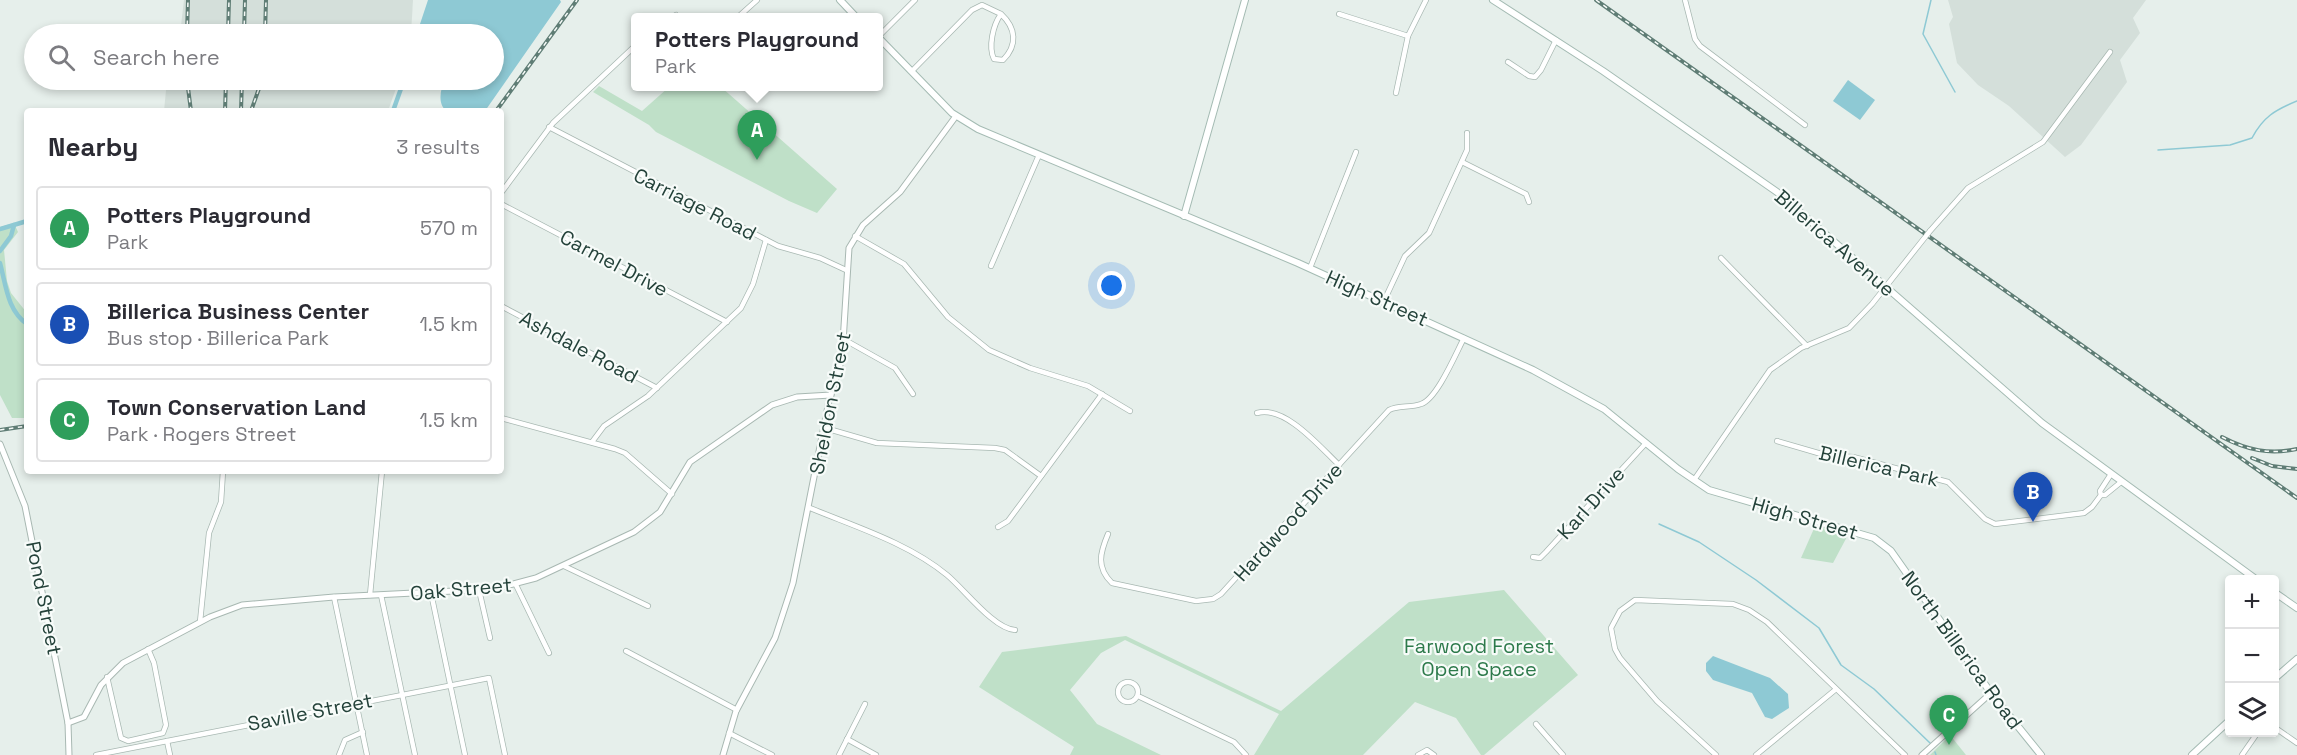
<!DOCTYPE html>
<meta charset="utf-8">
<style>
body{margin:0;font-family:"Space Grotesk",sans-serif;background:#f2f2f3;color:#2b2b33}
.controls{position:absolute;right:18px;bottom:18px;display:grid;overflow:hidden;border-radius:6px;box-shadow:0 3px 9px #0003}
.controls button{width:54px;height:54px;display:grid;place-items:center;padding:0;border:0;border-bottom:2px solid #e1e1e2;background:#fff;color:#2b2b33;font:30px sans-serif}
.you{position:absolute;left:1112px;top:286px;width:21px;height:21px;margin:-15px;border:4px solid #fff;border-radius:50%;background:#1a73e8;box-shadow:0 0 0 9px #1a73e833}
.badge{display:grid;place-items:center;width:39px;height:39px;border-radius:50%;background:#855347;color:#fff;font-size:20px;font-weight:700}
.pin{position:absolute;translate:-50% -50px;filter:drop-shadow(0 2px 3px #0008)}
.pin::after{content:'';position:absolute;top:32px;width:21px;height:18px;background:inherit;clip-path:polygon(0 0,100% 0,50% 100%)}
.popup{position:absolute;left:631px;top:13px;width:252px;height:78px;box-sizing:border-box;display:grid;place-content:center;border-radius:6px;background:#fff;filter:drop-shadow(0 2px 4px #0005);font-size:20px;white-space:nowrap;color:#7c7c81}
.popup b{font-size:22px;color:#2b2b33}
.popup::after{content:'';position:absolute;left:50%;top:100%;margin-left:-12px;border:12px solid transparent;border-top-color:#fff}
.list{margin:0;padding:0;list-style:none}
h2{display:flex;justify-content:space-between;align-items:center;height:78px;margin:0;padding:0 24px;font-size:26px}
h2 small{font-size:20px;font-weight:400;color:#7c7c81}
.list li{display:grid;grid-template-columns:39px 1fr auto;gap:18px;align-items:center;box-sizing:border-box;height:84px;margin:0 12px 12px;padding:0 12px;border:2px solid #e1e1e2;border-radius:6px}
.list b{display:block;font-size:22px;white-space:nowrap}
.list p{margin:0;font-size:20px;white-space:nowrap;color:#7c7c81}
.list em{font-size:20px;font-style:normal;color:#7c7c81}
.icon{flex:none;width:33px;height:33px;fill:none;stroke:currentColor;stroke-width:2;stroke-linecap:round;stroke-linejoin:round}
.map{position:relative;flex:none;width:2297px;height:755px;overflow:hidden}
.search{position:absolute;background:#fff;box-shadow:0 3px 9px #0003;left:24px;top:24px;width:480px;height:66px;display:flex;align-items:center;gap:15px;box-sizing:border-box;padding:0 21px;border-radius:33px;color:#7c7c81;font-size:22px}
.panel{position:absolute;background:#fff;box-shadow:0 3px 9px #0003;left:24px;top:108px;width:480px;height:366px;border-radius:6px}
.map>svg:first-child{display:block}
.built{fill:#d4dfda}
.green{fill:#bfe0c8}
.water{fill:#8ec9d4}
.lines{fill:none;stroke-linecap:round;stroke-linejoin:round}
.stream{stroke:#8ec9d4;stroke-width:1.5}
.canal{stroke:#8ec9d4;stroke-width:4.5}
.minor-casing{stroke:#a8b8b2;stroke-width:6}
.tertiary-casing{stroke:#a8b8b2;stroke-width:7}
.secondary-casing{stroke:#a4bbb3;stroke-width:8}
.minor{stroke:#fff;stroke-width:4.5}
.tertiary{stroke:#fff;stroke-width:5}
.secondary{stroke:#fff;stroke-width:6}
.rail-casing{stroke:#5f7d75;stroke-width:4}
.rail{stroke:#f7fbf9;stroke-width:1.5;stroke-dasharray:4.5;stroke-linecap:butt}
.minor-bridge-casing{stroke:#a8b8b2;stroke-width:6;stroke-linecap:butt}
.minor-bridge{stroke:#fff;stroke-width:4.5}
.labels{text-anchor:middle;stroke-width:4.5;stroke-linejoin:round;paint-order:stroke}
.street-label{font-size:20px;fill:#24423a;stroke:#f7fbf9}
.park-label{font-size:20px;fill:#2d7a4b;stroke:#f7fbf9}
</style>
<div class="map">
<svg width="2297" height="755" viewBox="0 0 2297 755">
<rect width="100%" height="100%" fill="#e6efeb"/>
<g class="built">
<path d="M 184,0 L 413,0 L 411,34 L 180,34 Z"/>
<path d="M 1948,0 L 2146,0 L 2133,18 L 2140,33 L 2120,60 L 2127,82 L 2081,145 L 2065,157 L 2009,106 L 1978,85 L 1957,63 L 1949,24 L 1953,17 Z"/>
<path d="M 167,80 L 399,80 L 388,111 L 164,111 Z"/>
</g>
<g class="green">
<path d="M 599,86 L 642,111 L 669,87 L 721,87 L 837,189 L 817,213 L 789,201 L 656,132 L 649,125 L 593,92 Z"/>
<path d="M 14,223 L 18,232 L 4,250 L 7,281 L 11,293 L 27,313 L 25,418 L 12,418 L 0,395 L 0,227 Z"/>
<path d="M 1816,524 L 1849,533 L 1833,563 L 1801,558 Z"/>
<path d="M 1504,590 L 1578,675 L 1484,755 L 1481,755 L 1456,718 L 1415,702 L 1363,755 L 1254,755 L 1279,714 L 1125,640 L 1101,653 L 1070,690 L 1097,724 L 1161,755 L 1070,755 L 1074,747 L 979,687 L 1002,652 L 1126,636 L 1281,711 L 1409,602 Z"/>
<path d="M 1950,735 L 1966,755 L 1930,755 Z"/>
</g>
<g class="water">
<path d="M 428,0 L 560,0 L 561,2 L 485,111 L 446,111 C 437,102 441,90 444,80 L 494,80 L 494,34 L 444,34 L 441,27 L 435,24 L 420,33 L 419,27 Z"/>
<path d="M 1848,80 L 1875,100 L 1860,120 L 1833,101 Z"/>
<path d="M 1713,656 L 1770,678 L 1788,694 L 1789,708 L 1772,719 L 1765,717 L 1752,693 L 1713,680 L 1706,671 L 1706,663 Z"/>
</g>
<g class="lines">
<g class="stream">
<path d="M 1931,0 L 1923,34 L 1955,92"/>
<path d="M 2158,150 L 2230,145 L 2252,138 C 2263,117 2275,110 2297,101"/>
<path d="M 1659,524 L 1699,542 L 1756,580 L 1819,628 L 1841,665 L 1874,689 L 1930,743"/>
<path d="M 1935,752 L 1936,755"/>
</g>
<g class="canal">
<path d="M 393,111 L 404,80"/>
<path d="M 0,229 L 27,221"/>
<path d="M 0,251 L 11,236 L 14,225"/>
<path d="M 0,263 C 6,285 7,310 27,324"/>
</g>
<g class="minor-casing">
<g id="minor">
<path d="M 1685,0 L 1695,39 L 1700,46 L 1805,125"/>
<path d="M 1339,14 L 1408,36"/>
<path d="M 672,18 L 676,15"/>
<path d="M 737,18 L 757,0"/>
<path d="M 879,36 L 915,0"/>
<path d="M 1508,62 L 1529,76 L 1535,77 L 1541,70 L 1556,40"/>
<path d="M 912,71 L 972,10 L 982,5 L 1001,14 C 993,25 988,47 994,59 L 1003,60 C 1018,45 1016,28 1001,14"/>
<path d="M 1396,93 L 1408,36 L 1426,0"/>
<path d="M 549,127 L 778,246 L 820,258 L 846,270"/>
<path d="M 1462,162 L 1526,194 L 1529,202"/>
<path d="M 501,193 L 553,123 L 636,45"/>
<path d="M 501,204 L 727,322"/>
<path d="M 1930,231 L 1968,188 L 2043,142 L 2110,52"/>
<path d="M 855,236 L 904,264 L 948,317 L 989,350 L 1030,368 L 1088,386 L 1130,411"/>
<path d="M 1721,258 L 1807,346"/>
<path d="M 991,266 L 1039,155"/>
<path d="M 1310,268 L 1356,152"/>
<path d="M 1384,301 L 1405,256 L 1429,233 L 1467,150 L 1467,133"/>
<path d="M 501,306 L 657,388"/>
<path d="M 845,340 L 895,368 L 913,394"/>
<path d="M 1257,413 C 1285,405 1320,447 1339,465"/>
<path d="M 501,418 L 615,449 L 625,453 L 672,494"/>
<path d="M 825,428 L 877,443 L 995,448 L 1005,450 L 1041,476"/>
<path d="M 1777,441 L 1825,455 L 1853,457 L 1948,482 L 1985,519 L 1995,524 L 2084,513 L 2092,507 L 2101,495 L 2105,495 L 2121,482"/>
<path d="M 592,442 L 604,426 L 648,396 L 741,308 L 753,284 L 766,240"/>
<path d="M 1694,480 L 1770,370 L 1801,348 L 1849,328 L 1872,304 L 1926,236"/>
<path d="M 2101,495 L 2100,491 L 2111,474"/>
<path d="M 810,508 C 856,527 908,543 947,575 C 964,589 994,629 1015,630"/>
<path d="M 998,527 L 1008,521 L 1102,394"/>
<path d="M 1108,534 C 1100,553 1096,567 1112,583 L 1196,601 L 1213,599 L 1221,594 L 1389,410 C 1399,405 1410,408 1421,404 C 1437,399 1456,353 1464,338"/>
<path d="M 1533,557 L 1540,558 L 1546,552 L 1646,443"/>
<path d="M 564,566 L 648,606"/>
<path d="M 516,585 L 549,653"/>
<path d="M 479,590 L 490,638"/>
<path d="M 431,593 L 465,755"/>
<path d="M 370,595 L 382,471"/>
<path d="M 381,595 L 415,755"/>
<path d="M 334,597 L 367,755"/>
<path d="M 200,622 L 209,533 L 221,502 L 223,471"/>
<path d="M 626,651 L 737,710"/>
<path d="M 107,677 L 121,738 L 128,741 L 163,733 L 166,725 L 154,663 L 148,649"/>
<circle cx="1128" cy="692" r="10"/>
<path d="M 1140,697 L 1234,742 L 1246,755"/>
<path d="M 1536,724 L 1563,755"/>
<path d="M 2274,727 L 2297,743"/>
<path d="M 729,733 L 772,755"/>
<path d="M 847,739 L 876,755"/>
<path d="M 167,741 L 170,755"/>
<path d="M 96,755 L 489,678 L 505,755"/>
<path d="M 339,755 L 345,740 L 363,732"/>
<path d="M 839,755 L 865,704"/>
<path d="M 1418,755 L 1427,750 L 1434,755"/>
<path d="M 1716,755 L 1657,701 L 1620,658 L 1615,649 L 1611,628 L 1620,611 L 1635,600 L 1733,604 L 1749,610 L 1767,622 L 1905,755"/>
<path d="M 1756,755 L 1835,690"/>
<path d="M 2242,755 L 2258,732"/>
</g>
</g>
<g class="tertiary-casing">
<g id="tertiary">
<path d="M 0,444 L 25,506 L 68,723 L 69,755"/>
<path d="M 68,723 L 84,717 L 101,685 L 123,663 L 210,617 L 242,605 L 334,597 L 494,589 L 536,578 L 634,532 L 660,512 L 690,462 L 772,405 L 797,397 L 831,395"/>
<path d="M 723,755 L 736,711 L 775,638 L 793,583 L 829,401 L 842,358 L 849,248 L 863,225 L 900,192 L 956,116"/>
<path d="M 1922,755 L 1991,693"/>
</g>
</g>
<g class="secondary-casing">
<g id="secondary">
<path d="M 840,0 L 857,18"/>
<path d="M 1493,0 L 1603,71 L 1777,192 L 2042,423 L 2257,580"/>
<path d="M 879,38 L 952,113 L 978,129 L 1298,263 L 1533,370 L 1604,409 L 1678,469 L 1709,490 L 1874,538 L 1891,551 L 1991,693 L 2041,755"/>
<path d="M 1184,216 L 1245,0"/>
<path d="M 2274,592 L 2297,608"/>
<path d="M 2274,679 L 2297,659"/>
<path d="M 2192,755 L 2230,720"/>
</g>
</g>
<use href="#minor" class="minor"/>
<use href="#tertiary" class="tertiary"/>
<use href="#secondary" class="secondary"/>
<g class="rail-casing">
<g id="rail">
<path d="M 1596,0 L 2297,498"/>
<path d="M 187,34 L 188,0"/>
<path d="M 228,34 L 229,0"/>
<path d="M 244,34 L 245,0"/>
<path d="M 265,34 L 266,0"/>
<path d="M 187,80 L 191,111"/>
<path d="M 225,111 L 226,80"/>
<path d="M 241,111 L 242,80"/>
<path d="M 251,111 L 262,80"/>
<path d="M 496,111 L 577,0"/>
<path d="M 0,430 L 27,426"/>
<path d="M 2222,437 C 2247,450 2269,455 2297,449"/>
<path d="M 2252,458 L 2272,466 L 2297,469"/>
</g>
</g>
<use href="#rail" class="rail"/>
<g class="minor-bridge-casing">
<path id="minor-bridge" d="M 1926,236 L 1930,231"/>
</g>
<use href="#minor-bridge" class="minor-bridge"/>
</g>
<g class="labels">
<g class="street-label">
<text transform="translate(695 204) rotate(27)" y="7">Carriage Road</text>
<text transform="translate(1835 243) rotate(41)" y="7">Billerica Avenue</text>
<text transform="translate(614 263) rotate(28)" y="7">Carmel Drive</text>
<text transform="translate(1377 298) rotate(24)" y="7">High Street</text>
<text transform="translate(579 347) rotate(28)" y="7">Ashdale Road</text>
<text transform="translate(830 403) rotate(-79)" y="7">Sheldon Street</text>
<text transform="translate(1879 466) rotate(13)" y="7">Billerica Park</text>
<text transform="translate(1591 503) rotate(-48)" y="7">Karl Drive</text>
<text transform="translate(1805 518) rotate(16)" y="7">High Street</text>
<text transform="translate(1288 522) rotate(-48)" y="7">Hardwood Drive</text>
<text transform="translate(461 589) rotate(-5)" y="7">Oak Street</text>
<text transform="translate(44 598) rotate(79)" y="7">Pond Street</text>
<text transform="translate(1962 650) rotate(54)" y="7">North Billerica Road</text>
<text transform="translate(310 712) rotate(-11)" y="7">Saville Street</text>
</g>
<g class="park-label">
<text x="1479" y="653">Farwood Forest<tspan x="1479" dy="23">Open Space</tspan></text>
</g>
</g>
</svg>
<div class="controls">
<button>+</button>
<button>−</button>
<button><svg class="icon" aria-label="layers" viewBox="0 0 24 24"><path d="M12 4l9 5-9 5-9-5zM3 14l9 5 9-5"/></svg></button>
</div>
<div class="you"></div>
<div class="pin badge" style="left:757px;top:160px;background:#2e9e5b">A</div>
<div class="popup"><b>Potters Playground</b>Park</div>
<div class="pin badge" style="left:2033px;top:522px;background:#1a4fb4">B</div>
<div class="pin badge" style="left:1949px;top:745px;background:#2e9e5b">C</div>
<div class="search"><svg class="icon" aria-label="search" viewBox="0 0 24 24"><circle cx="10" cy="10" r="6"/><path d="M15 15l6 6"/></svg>Search here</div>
<section class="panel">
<h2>Nearby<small>3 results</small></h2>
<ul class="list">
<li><span class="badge" style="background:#2e9e5b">A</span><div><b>Potters Playground</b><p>Park</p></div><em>570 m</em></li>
<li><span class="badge" style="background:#1a4fb4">B</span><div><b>Billerica Business Center</b><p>Bus stop · Billerica Park</p></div><em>1.5 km</em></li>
<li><span class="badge" style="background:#2e9e5b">C</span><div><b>Town Conservation Land</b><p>Park · Rogers Street</p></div><em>1.5 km</em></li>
</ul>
</section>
</div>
